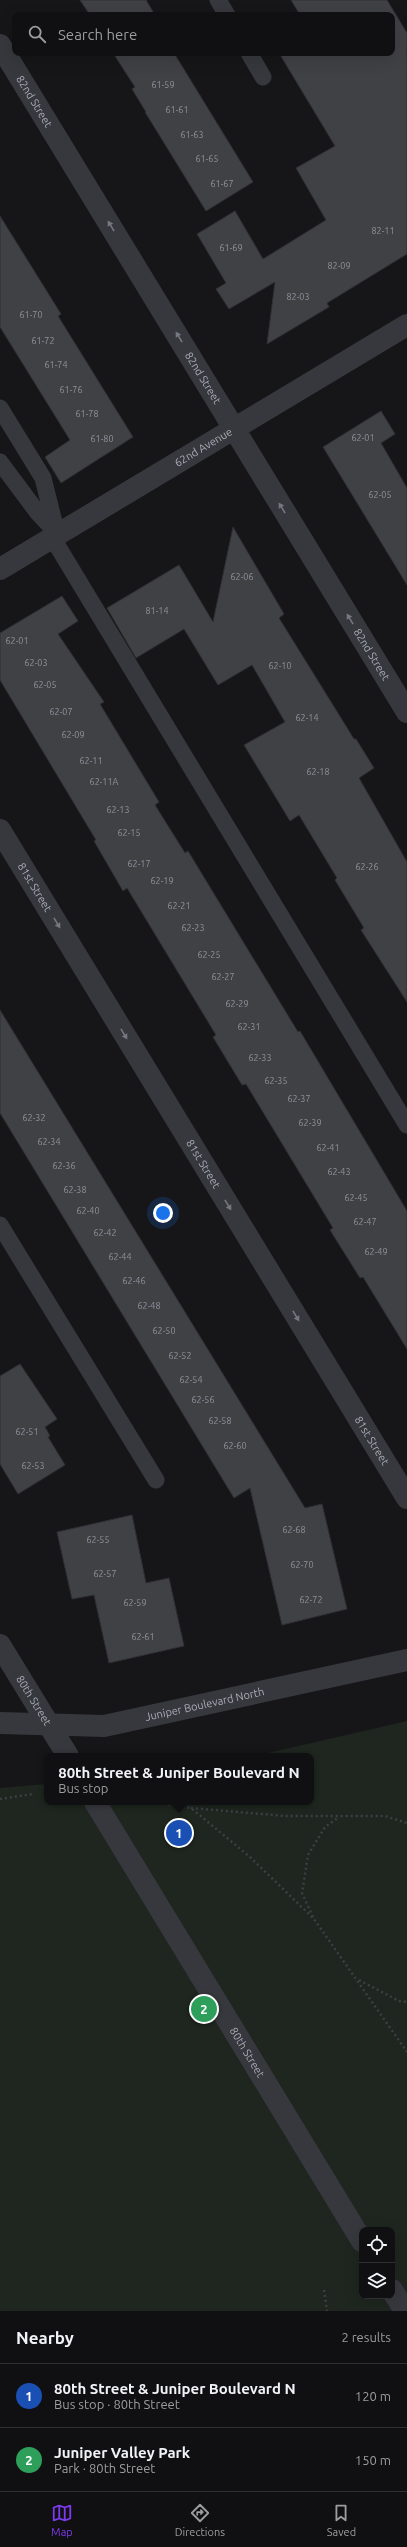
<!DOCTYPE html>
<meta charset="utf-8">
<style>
body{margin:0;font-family:Ubuntu,sans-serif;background:#1e1e20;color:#f1f3f6}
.controls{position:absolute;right:12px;bottom:12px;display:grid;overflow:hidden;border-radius:8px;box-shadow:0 4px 16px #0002}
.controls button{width:36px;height:36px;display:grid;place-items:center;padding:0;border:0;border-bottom:1px solid #303032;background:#101012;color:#f1f3f6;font:20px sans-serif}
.you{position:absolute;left:163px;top:1213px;width:14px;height:14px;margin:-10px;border:3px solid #fff;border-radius:50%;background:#1a73e8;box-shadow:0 0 0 6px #1a73e833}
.badge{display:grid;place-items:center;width:26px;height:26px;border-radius:50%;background:#7c3aed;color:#fff;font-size:13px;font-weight:700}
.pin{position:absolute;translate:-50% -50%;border:2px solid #fff;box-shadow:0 1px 4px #0006}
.popup{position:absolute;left:44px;top:1753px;width:270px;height:52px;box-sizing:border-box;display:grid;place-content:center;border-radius:8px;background:#101012;filter:drop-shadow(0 1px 3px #0005);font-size:13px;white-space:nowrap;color:#9c9d9f}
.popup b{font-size:15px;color:#f1f3f6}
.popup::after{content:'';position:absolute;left:50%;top:100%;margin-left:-8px;border:8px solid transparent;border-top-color:#101012}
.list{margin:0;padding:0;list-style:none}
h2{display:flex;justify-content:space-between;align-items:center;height:52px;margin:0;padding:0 16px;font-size:17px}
h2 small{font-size:13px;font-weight:400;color:#9c9d9f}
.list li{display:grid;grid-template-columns:26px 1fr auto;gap:12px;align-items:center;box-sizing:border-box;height:64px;padding:0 16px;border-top:1px solid #303032}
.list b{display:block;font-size:15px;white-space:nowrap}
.list p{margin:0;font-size:13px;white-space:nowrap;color:#9c9d9f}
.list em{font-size:13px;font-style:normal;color:#9c9d9f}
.icon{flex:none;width:22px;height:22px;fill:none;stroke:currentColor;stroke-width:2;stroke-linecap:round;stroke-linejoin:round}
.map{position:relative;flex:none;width:407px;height:2311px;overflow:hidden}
.search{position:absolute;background:#101012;box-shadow:0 4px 16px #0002;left:12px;right:12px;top:12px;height:44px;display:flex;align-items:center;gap:10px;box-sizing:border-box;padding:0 14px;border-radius:8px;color:#9c9d9f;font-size:15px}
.sheet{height:180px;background:#101012}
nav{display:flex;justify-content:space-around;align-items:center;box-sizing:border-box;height:56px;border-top:1px solid #303032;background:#101012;font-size:11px;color:#9c9d9f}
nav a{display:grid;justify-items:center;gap:2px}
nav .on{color:#7c3aed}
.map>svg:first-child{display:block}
.green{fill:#1e261f;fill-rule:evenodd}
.building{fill:#404145;stroke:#303034}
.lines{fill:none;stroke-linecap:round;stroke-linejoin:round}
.path{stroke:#3d3f44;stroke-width:2.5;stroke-dasharray:2 3;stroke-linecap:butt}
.service{stroke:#37383d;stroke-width:17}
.minor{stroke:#37383d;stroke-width:22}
.tertiary{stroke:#37383d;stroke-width:22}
.oneway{fill:#757881}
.labels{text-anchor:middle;stroke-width:3;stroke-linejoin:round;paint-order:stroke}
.number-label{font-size:9px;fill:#8e929b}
.street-label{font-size:11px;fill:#a8adb8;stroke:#111113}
</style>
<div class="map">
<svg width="407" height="2311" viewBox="0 0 407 2311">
<rect width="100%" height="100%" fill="#161618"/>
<path class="green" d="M 407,1721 L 407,2311 L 0,2311 L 0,1788 L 47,1784 L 47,1802 L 311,1802 L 311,1756 L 255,1756 ZM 362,2230 L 392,2230 L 392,2296 L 362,2296 Z"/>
<g class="building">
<path d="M 80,0 L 146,0 L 155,15 L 90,15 Z"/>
<path d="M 291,0 L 387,0 L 407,33 L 407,254 L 327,303 L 329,307 L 267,344 L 275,282 L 229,309 L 216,289 L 226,283 L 197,234 L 235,211 L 263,259 L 326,220 L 296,168 L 335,146 L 279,53 L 392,53 L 392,15 L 300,15 Z"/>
<path d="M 113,53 L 174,53 L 253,182 L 206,211 L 145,112 L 146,112 L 132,89 L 135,87 Z"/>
<path d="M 0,216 L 61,314 L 58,316 L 133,437 L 61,483 L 45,457 L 70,440 L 0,327 Z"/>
<path d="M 381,411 L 395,434 L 381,443 L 407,488 L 407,585 L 323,447 Z"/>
<path d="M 233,527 L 284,614 L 279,618 L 354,739 L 356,739 L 374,768 L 359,778 L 407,862 L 407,1002 L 361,930 L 364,928 L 335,880 L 337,878 L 299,815 L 290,821 L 244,745 L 285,722 L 252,665 L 218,685 L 184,629 L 136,658 L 107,608 L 179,565 L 213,622 Z"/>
<path d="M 62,596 L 78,621 L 58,634 L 104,702 L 100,704 L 159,802 L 155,805 L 185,853 L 188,851 L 298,1032 L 300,1031 L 407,1211 L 407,1349 L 363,1277 L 360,1278 L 330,1230 L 333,1228 L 246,1084 L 242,1085 L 213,1037 L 216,1035 L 127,888 L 123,891 L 94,841 L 96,840 L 0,680 L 0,633 Z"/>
<path d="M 0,1010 L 305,1508 L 322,1504 L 347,1609 L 282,1625 L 250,1488 L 234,1498 L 0,1113 Z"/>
<path d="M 20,1364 L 57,1419 L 45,1427 L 50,1436 L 48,1437 L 65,1465 L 18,1494 L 0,1464 L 0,1376 Z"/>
<path d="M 132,1515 L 146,1583 L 169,1578 L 184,1646 L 109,1663 L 94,1595 L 72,1599 L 57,1532 Z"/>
</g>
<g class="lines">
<g class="path">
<path d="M 0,1799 L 34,1794"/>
<path d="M 153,1802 L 191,1808 L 250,1857 L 314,1919 L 407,2052"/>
<path d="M 191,1808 L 285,1816 L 385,1816 L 407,1823"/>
<path d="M 313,1917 L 302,1893 L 308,1855 L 325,1827 L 339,1817"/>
<path d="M 359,1980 L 399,2001 L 407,2002"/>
<path d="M 324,2290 L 327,2311"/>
</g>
<g class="service">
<path d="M 218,0 L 227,15"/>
<path d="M 249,53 L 263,77"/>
<path d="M 0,408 L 43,478 L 57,534"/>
<path d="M 0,462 L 38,513 L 56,532"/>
<path d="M 52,537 L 407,1125"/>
<path d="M 0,1225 L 156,1480"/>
</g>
<g class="minor">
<path id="s1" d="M 0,45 L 407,712"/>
<path id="s2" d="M 0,569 L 407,325"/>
<path id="s3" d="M 0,830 L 407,1498"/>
<path id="s4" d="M 0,1723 L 104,1726 L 407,1660"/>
</g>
<g class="tertiary">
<path id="s5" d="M 0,1645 L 68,1756"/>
<path id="s6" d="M 95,1802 L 362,2241"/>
<path d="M 392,2290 L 405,2311"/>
</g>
</g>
<defs><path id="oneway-solid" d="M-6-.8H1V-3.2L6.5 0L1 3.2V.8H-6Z"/></defs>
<g class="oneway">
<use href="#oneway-solid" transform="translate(111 226) rotate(-121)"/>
<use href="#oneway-solid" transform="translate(179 337) rotate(-121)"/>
<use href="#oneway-solid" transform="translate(282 508) rotate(-121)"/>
<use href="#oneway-solid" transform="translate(350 619) rotate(-121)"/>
<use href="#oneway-solid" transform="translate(57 923) rotate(59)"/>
<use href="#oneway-solid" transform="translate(124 1034) rotate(59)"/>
<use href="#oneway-solid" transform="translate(228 1205) rotate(59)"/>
<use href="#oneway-solid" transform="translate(296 1316) rotate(59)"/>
</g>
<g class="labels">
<g class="number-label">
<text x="163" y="88">61-59</text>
<text x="177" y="113">61-61</text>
<text x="192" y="138">61-63</text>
<text x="207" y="162">61-65</text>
<text x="222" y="187">61-67</text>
<text x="383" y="234">82-11</text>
<text x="231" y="251">61-69</text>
<text x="339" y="269">82-09</text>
<text x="298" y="300">82-03</text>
<text x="31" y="318">61-70</text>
<text x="43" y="344">61-72</text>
<text x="56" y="368">61-74</text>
<text x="71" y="393">61-76</text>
<text x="87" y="417">61-78</text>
<text x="363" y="441">62-01</text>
<text x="102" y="442">61-80</text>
<text x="380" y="498">62-05</text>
<text x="242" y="580">62-06</text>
<text x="157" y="614">81-14</text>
<text x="17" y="644">62-01</text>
<text x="36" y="666">62-03</text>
<text x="280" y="669">62-10</text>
<text x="45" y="688">62-05</text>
<text x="61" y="715">62-07</text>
<text x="307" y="721">62-14</text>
<text x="73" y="738">62-09</text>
<text x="91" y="764">62-11</text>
<text x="318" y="775">62-18</text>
<text x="104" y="785">62-11A</text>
<text x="118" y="813">62-13</text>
<text x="129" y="836">62-15</text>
<text x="139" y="867">62-17</text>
<text x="367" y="870">62-26</text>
<text x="162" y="884">62-19</text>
<text x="179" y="909">62-21</text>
<text x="193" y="931">62-23</text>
<text x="209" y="958">62-25</text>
<text x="223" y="980">62-27</text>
<text x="237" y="1007">62-29</text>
<text x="249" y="1030">62-31</text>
<text x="260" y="1061">62-33</text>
<text x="276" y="1084">62-35</text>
<text x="299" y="1102">62-37</text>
<text x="34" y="1121">62-32</text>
<text x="310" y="1126">62-39</text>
<text x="49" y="1145">62-34</text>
<text x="328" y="1151">62-41</text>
<text x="64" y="1169">62-36</text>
<text x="339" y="1175">62-43</text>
<text x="75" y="1193">62-38</text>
<text x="356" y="1201">62-45</text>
<text x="88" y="1214">62-40</text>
<text x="365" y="1225">62-47</text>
<text x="105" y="1236">62-42</text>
<text x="376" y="1255">62-49</text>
<text x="120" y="1260">62-44</text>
<text x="134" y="1284">62-46</text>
<text x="149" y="1309">62-48</text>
<text x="164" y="1334">62-50</text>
<text x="180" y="1359">62-52</text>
<text x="191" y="1383">62-54</text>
<text x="203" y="1403">62-56</text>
<text x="220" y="1424">62-58</text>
<text x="27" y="1435">62-51</text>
<text x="235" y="1449">62-60</text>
<text x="33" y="1469">62-53</text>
<text x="294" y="1533">62-68</text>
<text x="98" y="1543">62-55</text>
<text x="302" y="1568">62-70</text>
<text x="105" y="1577">62-57</text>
<text x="311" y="1603">62-72</text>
<text x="135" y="1606">62-59</text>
<text x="143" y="1640">62-61</text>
</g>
<g class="street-label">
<text dy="4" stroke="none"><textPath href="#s1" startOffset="66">82nd Street</textPath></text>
<text dy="4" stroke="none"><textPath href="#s1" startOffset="390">82nd Street</textPath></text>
<text dy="4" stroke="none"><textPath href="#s2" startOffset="237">62nd Avenue</textPath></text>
<text dy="4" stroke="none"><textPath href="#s1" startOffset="714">82nd Street</textPath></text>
<text dy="4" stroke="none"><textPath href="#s3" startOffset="67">81st Street</textPath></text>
<text dy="4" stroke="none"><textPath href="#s3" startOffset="391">81st Street</textPath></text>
<text dy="4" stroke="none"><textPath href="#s3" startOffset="715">81st Street</textPath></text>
<text dy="4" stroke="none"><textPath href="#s5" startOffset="65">80th Street</textPath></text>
<text dy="4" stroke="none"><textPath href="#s4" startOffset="207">Juniper Boulevard North</textPath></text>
<text dy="4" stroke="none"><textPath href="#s6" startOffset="293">80th Street</textPath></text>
</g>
</g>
</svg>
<div class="controls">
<button><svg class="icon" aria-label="locate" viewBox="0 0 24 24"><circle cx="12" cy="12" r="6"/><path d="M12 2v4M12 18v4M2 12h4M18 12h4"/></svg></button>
<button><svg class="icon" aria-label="layers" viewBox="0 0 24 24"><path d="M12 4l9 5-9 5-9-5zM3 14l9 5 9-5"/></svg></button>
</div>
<div class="you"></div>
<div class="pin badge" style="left:179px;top:1833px;background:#1a4fb4">1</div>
<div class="popup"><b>80th Street &amp; Juniper Boulevard N</b>Bus stop</div>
<div class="pin badge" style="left:204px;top:2009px;background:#2e9e5b">2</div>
<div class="search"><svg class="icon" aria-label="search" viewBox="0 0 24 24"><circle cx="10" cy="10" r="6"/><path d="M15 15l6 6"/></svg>Search here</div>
</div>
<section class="sheet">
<h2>Nearby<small>2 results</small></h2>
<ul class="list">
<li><span class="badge" style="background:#1a4fb4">1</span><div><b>80th Street &amp; Juniper Boulevard N</b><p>Bus stop · 80th Street</p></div><em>120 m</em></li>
<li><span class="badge" style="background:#2e9e5b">2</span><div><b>Juniper Valley Park</b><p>Park · 80th Street</p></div><em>150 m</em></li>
</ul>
</section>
<nav>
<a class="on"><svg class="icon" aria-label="map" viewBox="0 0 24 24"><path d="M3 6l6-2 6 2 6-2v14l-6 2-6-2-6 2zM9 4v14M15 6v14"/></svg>Map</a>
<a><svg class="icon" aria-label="directions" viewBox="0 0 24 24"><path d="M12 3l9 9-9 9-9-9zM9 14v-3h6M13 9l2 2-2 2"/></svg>Directions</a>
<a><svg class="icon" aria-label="saved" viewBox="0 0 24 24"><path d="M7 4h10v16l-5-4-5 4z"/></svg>Saved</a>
</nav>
